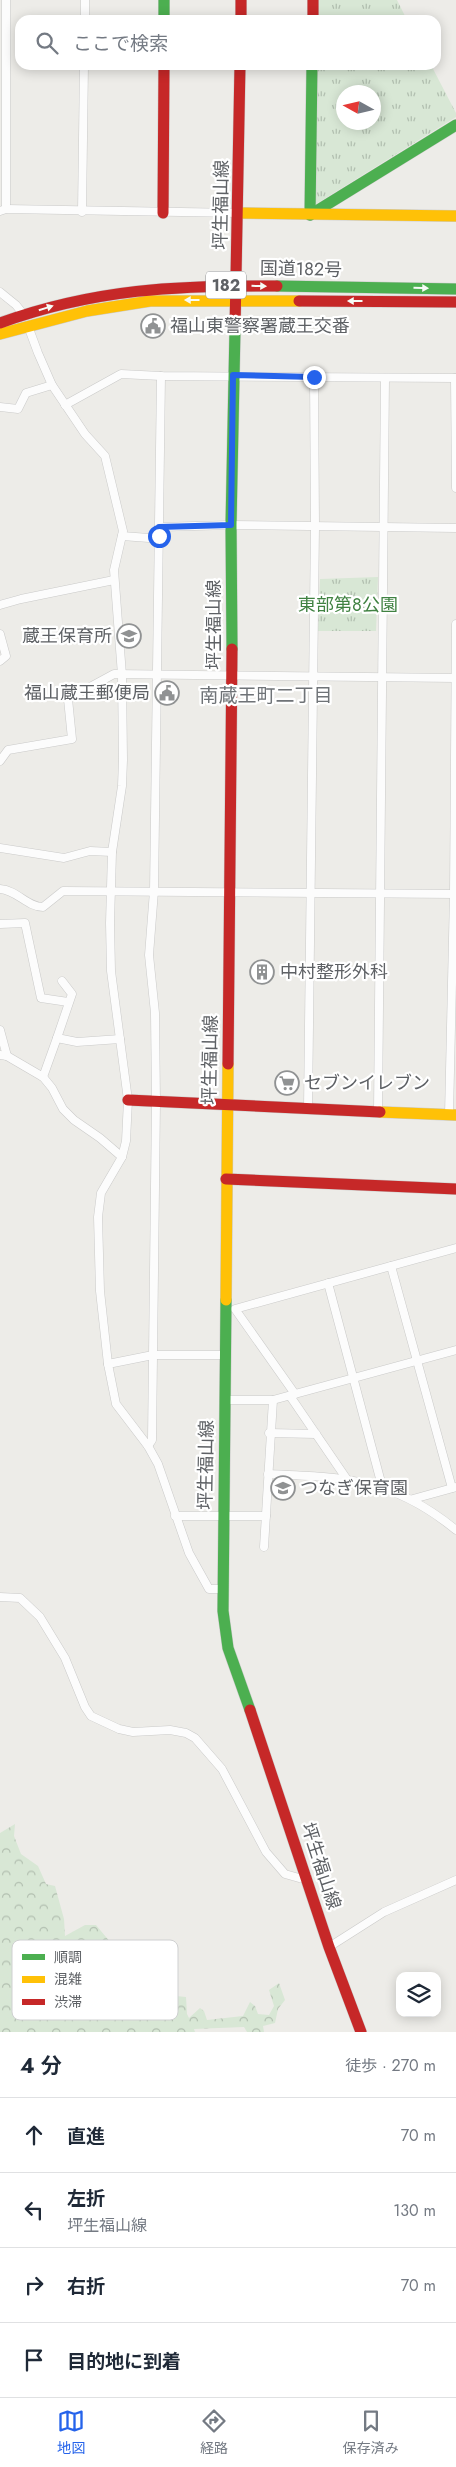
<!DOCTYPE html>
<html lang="ja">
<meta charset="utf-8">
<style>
body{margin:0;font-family:Jost,"Noto Sans JP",sans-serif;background:#f6f6f7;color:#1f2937}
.controls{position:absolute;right:15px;bottom:15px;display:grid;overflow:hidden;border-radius:10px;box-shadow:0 2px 12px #0003}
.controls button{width:45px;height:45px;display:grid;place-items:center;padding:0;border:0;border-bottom:1px solid #e0e1e3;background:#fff;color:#1f2937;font:25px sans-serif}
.compass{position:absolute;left:336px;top:85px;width:45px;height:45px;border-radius:50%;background:#fff;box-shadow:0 2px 12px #0003;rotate:278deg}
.stop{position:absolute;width:15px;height:15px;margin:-11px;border:4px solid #2563eb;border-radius:50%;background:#fff}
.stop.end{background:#2563eb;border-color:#fff;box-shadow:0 1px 5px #0008}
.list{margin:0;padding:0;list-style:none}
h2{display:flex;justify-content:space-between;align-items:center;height:65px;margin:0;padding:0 20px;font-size:21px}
h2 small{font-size:16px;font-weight:400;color:#747a83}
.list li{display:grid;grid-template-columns:32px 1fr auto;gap:15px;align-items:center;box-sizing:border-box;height:75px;padding:0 20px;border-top:1px solid #e0e1e3}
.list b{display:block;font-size:19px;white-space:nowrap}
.list p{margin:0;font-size:16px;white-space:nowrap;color:#747a83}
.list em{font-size:16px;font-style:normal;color:#747a83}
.icon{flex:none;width:28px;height:28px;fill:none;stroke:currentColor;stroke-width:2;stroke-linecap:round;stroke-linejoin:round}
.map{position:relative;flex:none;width:456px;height:2032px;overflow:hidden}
.search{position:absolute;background:#fff;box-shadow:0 2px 12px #0003;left:15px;right:15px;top:15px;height:55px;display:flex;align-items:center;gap:12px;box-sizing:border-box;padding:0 18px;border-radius:15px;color:#747a83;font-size:19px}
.sheet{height:365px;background:#fff}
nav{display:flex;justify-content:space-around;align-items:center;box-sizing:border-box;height:70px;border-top:1px solid #e0e1e3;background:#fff;font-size:14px;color:#747a83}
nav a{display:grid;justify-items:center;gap:2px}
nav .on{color:#2563eb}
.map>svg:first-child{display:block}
.grass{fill:url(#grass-tufts);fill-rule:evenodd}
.forest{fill:url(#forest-crowns)}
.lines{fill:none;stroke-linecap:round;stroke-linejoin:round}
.street-casing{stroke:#cacac9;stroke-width:9}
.fast-casing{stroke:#cacac9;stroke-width:12}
.slow-casing{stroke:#cacac9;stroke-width:12}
.jam-casing{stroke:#cacac9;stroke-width:12}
.street{stroke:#fcfcfc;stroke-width:8}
.fast{stroke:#4caf50;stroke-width:11}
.slow{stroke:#ffc107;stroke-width:11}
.jam{stroke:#c62828;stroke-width:11}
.oneway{fill:#f6fbf6}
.route{stroke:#2563eb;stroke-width:6}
.labels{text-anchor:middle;stroke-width:4.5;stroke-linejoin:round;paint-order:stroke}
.shield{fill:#fff;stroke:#8e9093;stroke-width:1}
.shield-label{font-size:16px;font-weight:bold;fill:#5e6165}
.street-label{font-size:18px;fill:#5e6165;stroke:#fff}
.poi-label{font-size:18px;fill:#5e6165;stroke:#fff;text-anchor:start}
.park-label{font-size:18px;fill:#408242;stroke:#fff}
.neighbourhood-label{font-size:19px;fill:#6f7377;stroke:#fff}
.key{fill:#fff;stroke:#cfd0d1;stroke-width:1}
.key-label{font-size:14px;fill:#5e6165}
</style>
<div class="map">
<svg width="456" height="2032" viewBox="0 0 456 2032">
<defs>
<pattern id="grass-tufts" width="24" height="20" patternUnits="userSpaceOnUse" patternTransform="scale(1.25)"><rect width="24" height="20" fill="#d8e7d5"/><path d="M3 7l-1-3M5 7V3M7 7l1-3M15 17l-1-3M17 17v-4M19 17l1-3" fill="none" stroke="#b2bfb0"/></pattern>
<pattern id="forest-crowns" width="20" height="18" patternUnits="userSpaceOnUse" patternTransform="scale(1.25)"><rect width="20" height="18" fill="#d8e7d5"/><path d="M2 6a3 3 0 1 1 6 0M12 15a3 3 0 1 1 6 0" fill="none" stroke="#b2bfb0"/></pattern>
</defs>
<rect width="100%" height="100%" fill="#edece8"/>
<g class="grass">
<path d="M 318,0 L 397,0 L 407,20 L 318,20 Z"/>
<path d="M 318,65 L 431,65 L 456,113 L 456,117 L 316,204 ZM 374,92 L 374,122 L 344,122 L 344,92 Z"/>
<path d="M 378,577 L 376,631 L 318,631 L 320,579 Z"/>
</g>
<path class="forest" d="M 15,1824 L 14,1836 L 21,1854 L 38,1866 L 46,1884 L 55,1886 L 64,1919 L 65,1936 L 85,1925 L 96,1925 L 111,1943 L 128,1943 C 145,1961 146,1976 146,2000 L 156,2008 L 173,2003 L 176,1996 L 186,1997 L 187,2014 L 189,2018 L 200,2008 L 204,2011 L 207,2020 L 243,2016 L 250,2002 L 255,2006 L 258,2014 L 269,2015 L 274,2006 L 269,1990 L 279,1983 L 285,2000 L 278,2009 L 275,2023 L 263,2026 L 264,2032 L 247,2032 L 244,2027 L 194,2029 L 195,2032 L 0,2032 L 0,1833 Z"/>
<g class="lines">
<g class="street-casing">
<g id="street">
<path d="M 6,0 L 6,209"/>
<path d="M 85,20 L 85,0"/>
<path d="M 0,211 L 6,209 L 239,213"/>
<path d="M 82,212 L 84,65"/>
<path d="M 0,292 L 16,305 L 24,315"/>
<path d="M 28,326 L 38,353 L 52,385 L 85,434 L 105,456 L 123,531 L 114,570 L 122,675 L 123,760 L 122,786 L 112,852 L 110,923 L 111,971 L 128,1100 L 126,1141 L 122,1157 L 101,1193 L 98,1217 L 100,1291 L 108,1364 L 116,1404 L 148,1446 L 158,1464 L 189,1553 L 209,1589 L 222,1589"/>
<path d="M 455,378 L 456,488"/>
<path d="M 65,405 L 121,374 L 161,376 L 456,378"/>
<path d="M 0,407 L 18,409 L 26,393 L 52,385"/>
<path d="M 159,527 L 231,525 L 456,528"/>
<path d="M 122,536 L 149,538 L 159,536"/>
<path d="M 0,605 L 21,599 L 114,580"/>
<path d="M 0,634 L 6,656 L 0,661"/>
<path d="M 0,761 L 8,750 L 72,739 L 68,699 L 114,674 L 456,678"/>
<path d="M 0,848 L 64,858 L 90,851 L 112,852"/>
<path d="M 0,889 C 17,890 27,907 43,907 L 63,891 L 456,894"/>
<path d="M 0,924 L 25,923 L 41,998 L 68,1002"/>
<path d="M 0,1030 L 7,1056"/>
<path d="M 57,1038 L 72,994 L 62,981"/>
<path d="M 0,1055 L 7,1056 L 43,1077 L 52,1088 L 63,1109 L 74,1120 L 100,1138 L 122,1157"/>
<path d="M 43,1077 L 57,1038 L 77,1042 L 120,1039"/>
<path d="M 308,1108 L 315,526 L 314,377"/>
<path d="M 378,1111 L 385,378"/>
<path d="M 449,1115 L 454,894 L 456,624"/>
<path d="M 391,1266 L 452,1488"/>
<path d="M 328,1283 L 382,1486"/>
<path d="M 108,1364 L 153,1355 L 225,1355"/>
<path d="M 295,1394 L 235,1309 L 456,1248"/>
<path d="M 290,1396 L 346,1478"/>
<path d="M 224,1400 L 273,1400 L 264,1547"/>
<path d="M 273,1400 L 456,1350"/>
<path d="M 269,1433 L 316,1434"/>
<path d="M 148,1446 L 152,1440 L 156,1102 L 155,1013 L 149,955 L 154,891 L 161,376"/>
<path d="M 268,1474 C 345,1477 393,1478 456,1530"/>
<path d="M 413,1499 L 456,1487"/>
<path d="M 175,1516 L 266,1516"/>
<path d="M 0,1597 L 20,1598 L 40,1617 L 65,1658 L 85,1707 L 91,1716 L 119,1729 L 133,1732 L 170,1730 L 186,1733 L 195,1738 L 222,1769 L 266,1852 L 285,1874 L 299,1878 L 307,1876"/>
<path d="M 329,1947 L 384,1912 L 456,1880"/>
</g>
</g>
<g class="fast-casing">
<g id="fast">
<path d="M 164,0 L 164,20"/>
<path d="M 310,215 L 456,125"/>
<path d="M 310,215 L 312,65"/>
<path d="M 277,286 L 456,289"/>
<path d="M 232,649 L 231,525 L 235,329"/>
<path d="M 226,1300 L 223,1611 L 228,1648 L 250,1710"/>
</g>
</g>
<g class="slow-casing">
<g id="slow">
<path d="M 239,213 L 456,216"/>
<path d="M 0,334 L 87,311 L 150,301 L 299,301"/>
<path d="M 380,1112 L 456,1115"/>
<path d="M 226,1300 L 228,1064"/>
</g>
</g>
<g class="jam-casing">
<g id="jam">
<path d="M 241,0 L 241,20"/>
<path d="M 313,0 L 313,20"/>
<path d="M 163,213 L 164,65"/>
<path d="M 299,301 L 456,302"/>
<path d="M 0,323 C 94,289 178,285 277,286"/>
<path d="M 235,329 L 240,65"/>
<path d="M 228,1064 L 232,649"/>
<path d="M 128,1100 L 380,1112"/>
<path d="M 226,1179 L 456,1189"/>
<path d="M 250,1710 L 329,1947 L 361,2032"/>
</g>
</g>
<use href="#street" class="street"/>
<use href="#fast" class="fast"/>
<use href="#slow" class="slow"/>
<use href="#jam" class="jam"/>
</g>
<defs><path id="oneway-solid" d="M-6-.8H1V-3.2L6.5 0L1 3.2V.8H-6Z" transform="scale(1.25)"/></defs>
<g class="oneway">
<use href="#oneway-solid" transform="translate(259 286) rotate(1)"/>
<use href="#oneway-solid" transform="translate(421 288) rotate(1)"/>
<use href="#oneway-solid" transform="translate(192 300) rotate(-180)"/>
<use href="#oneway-solid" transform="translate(355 301) rotate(-180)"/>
<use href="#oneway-solid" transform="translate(46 308) rotate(-17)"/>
</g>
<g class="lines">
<path class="route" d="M 159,536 L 159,527 L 231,525 L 233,375 L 314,377"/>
</g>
<defs>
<g id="civic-ring" transform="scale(1.25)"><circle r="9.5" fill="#fff" stroke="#909293" stroke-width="1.5"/><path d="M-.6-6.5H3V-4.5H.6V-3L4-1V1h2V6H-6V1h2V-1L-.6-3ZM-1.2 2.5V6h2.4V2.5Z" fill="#909293"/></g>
<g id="school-ring" transform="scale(1.25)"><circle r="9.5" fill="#fff" stroke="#909293" stroke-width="1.5"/><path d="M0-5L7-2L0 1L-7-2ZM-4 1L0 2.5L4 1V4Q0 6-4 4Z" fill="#909293"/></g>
<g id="building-ring" transform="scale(1.25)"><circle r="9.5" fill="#fff" stroke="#909293" stroke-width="1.5"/><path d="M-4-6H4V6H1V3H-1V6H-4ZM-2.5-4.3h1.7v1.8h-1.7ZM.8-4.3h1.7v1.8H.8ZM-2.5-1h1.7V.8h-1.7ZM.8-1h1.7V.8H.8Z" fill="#909293"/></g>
<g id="supermarket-ring" transform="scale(1.25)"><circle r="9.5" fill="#fff" stroke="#909293" stroke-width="1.5"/><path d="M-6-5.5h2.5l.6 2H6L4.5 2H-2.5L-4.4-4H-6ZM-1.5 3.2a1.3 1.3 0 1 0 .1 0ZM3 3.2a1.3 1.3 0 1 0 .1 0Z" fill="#909293"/></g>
</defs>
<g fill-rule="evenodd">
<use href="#civic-ring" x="153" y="326"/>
<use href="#school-ring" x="129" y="636"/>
<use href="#civic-ring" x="167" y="693"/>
<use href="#building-ring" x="262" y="972"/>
<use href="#supermarket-ring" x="287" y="1083"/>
<use href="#school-ring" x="283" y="1488"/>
</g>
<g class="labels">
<rect class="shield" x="206" y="271.5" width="40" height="27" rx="4"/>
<g class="shield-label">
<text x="226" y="291">182</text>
</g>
<g class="street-label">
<text transform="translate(221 205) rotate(-89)" y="6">坪生福山線</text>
<text transform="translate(301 269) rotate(1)" y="6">国道182号</text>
<text transform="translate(214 625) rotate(-90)" y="6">坪生福山線</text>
<text transform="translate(210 1060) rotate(-89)" y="6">坪生福山線</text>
<text transform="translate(206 1465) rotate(-89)" y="6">坪生福山線</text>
<text transform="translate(321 1866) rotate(72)" y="6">坪生福山線</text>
</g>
<g class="poi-label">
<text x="170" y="332">福山東警察署蔵王交番</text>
<text x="112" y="642" text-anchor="end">蔵王保育所</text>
<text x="150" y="699" text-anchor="end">福山蔵王郵便局</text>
<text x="280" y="978">中村整形外科</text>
<text x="304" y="1089">セブンイレブン</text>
<text x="300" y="1494">つなぎ保育園</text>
</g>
<g class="park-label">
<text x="348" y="611">東部第8公園</text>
</g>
<g class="neighbourhood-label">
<text x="266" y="702">南蔵王町二丁目</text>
</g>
</g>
<rect x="12" y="1940" width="166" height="80" rx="8" class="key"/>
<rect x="22" y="1954" width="23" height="6" fill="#4caf50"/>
<rect x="22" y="1976" width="23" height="7" fill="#ffc107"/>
<rect x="22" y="1999" width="23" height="6" fill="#c62828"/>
<g class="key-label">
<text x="54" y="1962">順調</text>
<text x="54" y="1984">混雑</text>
<text x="54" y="2007">渋滞</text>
</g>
</svg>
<div class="controls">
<button><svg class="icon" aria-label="layers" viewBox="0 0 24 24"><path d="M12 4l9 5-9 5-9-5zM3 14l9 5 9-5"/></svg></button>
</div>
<svg class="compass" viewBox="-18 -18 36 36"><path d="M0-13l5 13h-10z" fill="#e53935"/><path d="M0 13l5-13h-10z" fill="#747a83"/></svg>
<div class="stop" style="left:159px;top:536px"></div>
<div class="stop end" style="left:314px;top:377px"></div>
<div class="search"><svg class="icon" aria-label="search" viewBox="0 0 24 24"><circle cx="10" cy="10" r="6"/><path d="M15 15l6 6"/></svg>ここで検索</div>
</div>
<section class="sheet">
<h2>4 分<small>徒歩 · 270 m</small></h2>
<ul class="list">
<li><svg class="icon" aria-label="ahead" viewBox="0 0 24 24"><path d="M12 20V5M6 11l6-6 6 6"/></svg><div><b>直進</b></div><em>70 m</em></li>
<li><svg class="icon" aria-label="left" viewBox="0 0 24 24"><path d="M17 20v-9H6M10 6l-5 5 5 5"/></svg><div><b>左折</b><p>坪生福山線</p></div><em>130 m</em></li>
<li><svg class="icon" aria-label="right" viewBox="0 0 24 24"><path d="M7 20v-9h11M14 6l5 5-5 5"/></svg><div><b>右折</b></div><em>70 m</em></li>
<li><svg class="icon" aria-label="arrive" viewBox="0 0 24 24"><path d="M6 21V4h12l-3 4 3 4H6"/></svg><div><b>目的地に到着</b></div></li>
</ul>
</section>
<nav>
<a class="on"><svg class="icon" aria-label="map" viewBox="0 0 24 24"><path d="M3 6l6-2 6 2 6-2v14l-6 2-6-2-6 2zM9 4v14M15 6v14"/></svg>地図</a>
<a><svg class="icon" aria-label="directions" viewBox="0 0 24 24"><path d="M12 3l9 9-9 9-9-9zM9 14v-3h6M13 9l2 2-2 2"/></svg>経路</a>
<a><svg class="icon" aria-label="saved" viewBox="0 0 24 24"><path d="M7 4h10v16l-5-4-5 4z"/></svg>保存済み</a>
</nav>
